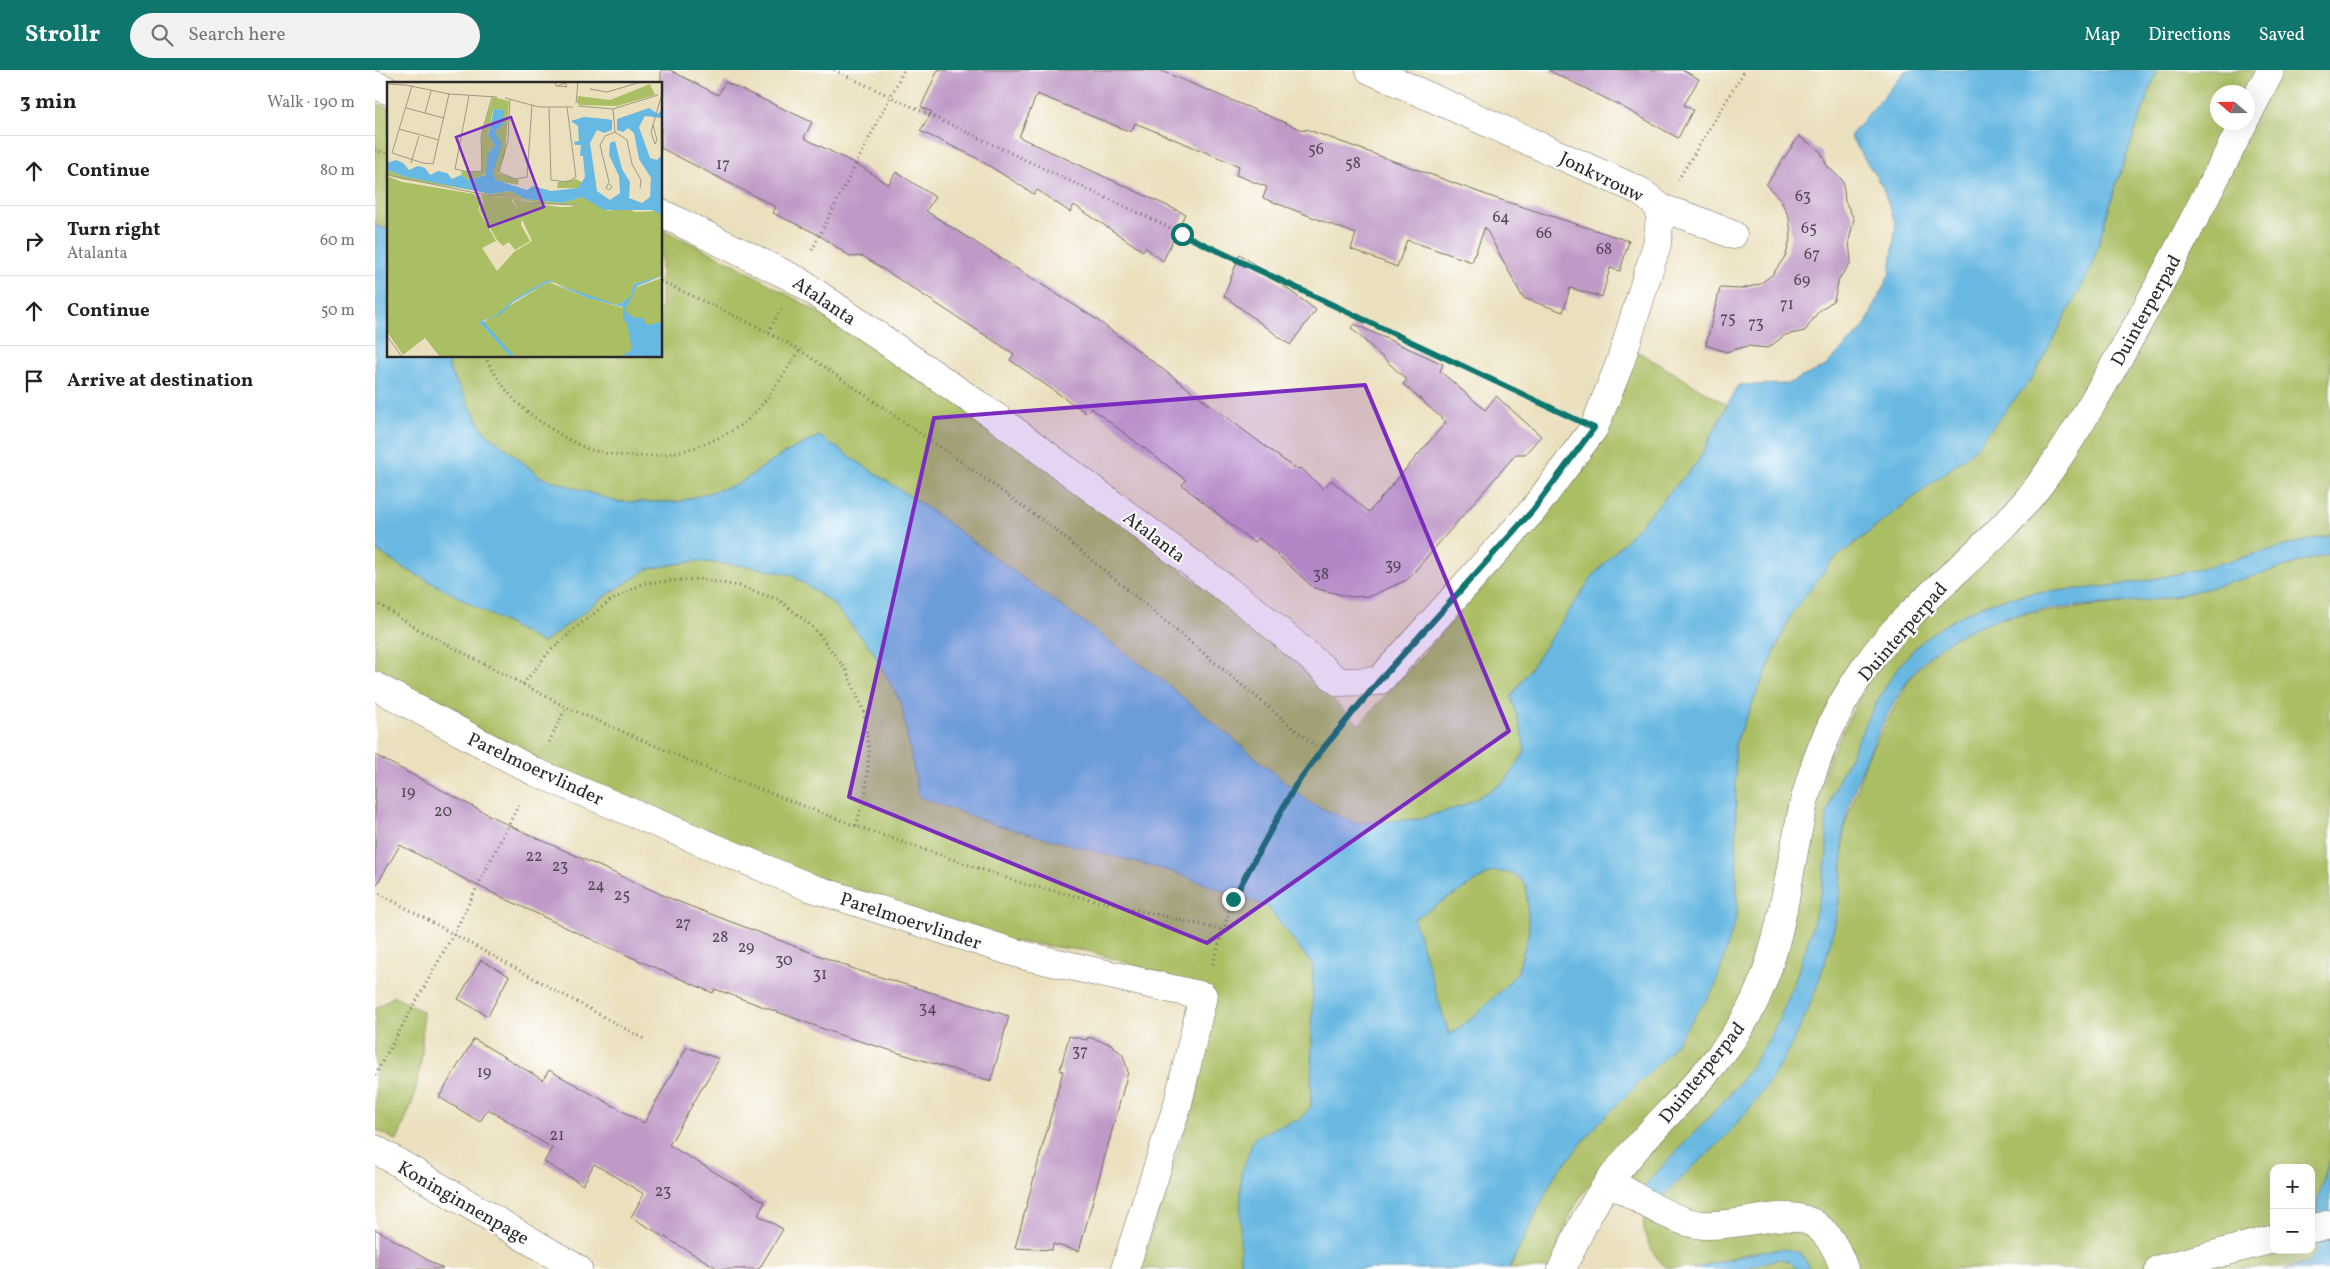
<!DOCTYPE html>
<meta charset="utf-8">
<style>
body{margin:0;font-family:Vollkorn,serif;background:#f2f2f2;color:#202124}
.controls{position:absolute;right:15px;bottom:15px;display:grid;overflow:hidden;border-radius:10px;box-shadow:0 5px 20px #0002}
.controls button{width:45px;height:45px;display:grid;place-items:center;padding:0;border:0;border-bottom:1px solid #e0e0e0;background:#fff;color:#202124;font:25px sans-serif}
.compass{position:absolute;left:1835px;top:15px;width:45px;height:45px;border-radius:50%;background:#fff;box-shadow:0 5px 20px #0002;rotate:290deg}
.stop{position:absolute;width:15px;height:15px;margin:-11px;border:4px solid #0f766e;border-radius:50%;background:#fff}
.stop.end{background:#0f766e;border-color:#fff;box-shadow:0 1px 5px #0008}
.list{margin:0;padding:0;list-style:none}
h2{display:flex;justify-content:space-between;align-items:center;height:65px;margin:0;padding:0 20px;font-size:21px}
h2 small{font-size:16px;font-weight:400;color:#757577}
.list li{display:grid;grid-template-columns:32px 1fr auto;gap:15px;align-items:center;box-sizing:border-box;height:70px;padding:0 20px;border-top:1px solid #e0e0e0}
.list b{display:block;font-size:19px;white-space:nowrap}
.list p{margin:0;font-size:16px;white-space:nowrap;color:#757577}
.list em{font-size:16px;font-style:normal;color:#757577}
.icon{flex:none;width:28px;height:28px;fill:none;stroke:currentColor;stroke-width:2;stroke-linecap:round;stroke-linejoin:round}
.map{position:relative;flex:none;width:1955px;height:1199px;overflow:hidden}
header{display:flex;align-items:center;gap:30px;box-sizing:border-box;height:70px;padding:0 25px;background:#0f766e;color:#fff}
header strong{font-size:24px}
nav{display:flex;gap:28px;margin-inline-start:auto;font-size:18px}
.search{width:350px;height:45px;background:#f2f2f2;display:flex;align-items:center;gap:12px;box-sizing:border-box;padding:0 18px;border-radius:28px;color:#757577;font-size:19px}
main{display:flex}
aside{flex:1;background:#fff}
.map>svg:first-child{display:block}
.green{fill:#aabe63;stroke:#6a7447}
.water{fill:#67b8e2;stroke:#497286;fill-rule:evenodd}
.building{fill:#bf9ac6}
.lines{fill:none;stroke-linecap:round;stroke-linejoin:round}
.minor-casing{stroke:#6e6a5e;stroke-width:29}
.path{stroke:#6e6a5e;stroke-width:3;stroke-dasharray:1 4;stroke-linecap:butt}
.minor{stroke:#fff;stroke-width:28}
.route{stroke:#0f766e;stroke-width:6}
.marked{fill:#7b2cbf;fill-opacity:0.2;stroke:#7b2cbf;stroke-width:4;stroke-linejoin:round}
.labels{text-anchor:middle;stroke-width:4;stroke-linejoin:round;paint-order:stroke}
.number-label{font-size:16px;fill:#504752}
.street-label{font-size:19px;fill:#2b2b2b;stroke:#fff}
.inset-road{fill:none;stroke:#9e9883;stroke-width:1}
.view{fill:#7b2cbf;fill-opacity:0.15;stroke:#7b2cbf;stroke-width:2.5}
.inset-edge{fill:none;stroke:#2b2b2b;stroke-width:2.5}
</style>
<header>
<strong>Strollr</strong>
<div class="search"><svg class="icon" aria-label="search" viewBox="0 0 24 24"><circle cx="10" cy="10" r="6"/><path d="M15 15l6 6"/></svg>Search here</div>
<nav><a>Map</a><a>Directions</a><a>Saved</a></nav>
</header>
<main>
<aside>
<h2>3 min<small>Walk · 190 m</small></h2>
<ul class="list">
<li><svg class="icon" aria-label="ahead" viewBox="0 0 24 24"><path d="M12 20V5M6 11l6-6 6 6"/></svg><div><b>Continue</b></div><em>80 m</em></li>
<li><svg class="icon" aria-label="right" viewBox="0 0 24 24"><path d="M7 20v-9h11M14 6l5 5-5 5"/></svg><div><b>Turn right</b><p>Atalanta</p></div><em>60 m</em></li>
<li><svg class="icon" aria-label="ahead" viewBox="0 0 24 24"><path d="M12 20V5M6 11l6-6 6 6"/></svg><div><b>Continue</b></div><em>50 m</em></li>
<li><svg class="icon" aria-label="arrive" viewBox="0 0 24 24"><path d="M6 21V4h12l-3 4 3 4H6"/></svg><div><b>Arrive at destination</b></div></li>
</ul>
</aside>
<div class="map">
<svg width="1955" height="1199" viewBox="0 0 1955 1199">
<rect width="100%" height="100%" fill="#fff"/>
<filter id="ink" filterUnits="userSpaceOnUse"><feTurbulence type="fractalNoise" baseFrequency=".02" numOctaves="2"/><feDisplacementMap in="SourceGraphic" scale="10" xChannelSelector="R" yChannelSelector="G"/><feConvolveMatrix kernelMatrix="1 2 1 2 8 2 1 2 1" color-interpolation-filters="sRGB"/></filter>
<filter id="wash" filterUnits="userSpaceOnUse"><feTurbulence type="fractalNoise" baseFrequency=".0096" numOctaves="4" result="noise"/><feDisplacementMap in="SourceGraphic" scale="20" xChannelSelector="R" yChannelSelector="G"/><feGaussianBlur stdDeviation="1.12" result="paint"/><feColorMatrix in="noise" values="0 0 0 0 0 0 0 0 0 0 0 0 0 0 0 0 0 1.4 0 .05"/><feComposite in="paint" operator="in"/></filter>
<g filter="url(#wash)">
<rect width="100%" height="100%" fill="#ebe0be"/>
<g class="green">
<path d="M 1782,0 L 1886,0 L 1872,22 L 1842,22 L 1842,52 L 1859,53 L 1763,234 L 1656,409 L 1485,589 L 1392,874 L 1346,969 L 1209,1121 C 1192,1147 1185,1171 1175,1199 L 1134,1199 L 1179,1106 L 1223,1054 L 1362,845 L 1360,674 L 1416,544 L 1458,490 L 1598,381 L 1716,199 L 1742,112 Z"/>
<path d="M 1906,0 L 1955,0 L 1955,465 C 1884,481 1815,505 1743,515 C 1695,522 1643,519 1598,540 C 1530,571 1513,609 1482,672 C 1472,693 1459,716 1453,740 C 1449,757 1454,775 1451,793 C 1443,845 1427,896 1406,945 C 1374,1017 1318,1060 1268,1118 L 1254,1108 L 1254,1104 L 1334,1012 L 1431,766 L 1456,684 L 1499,599 L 1638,460 Z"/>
<path d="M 0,33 L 14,38 L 14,160 L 0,155 Z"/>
<path d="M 286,159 L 359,194 L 563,311 L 661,381 L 914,588 L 984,655 L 1164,455 L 1213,392 L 1262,281 L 1352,335 L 1322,393 L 1217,507 L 1136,627 L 1146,659 L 1150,682 L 1130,712 L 1090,735 L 1044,749 L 980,753 L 934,733 L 787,610 L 551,437 L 444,366 L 408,384 L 363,414 L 303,432 L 242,432 L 166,407 L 109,361 L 75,301 L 72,286 L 286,286 Z"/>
<path d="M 0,479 L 22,494 L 229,527 L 273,499 L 319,491 L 374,496 L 417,505 L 457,533 L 496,578 L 526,633 L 544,727 L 798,802 L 893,837 L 938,896 L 936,1037 L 925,1050 L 901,1057 L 866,1104 L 865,1199 L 764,1199 L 823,1020 L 831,961 L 814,925 L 782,902 L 713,881 L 628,870 L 508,836 L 179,702 L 0,607 Z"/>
<path d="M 1955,484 L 1955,1090 L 1950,1101 L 1943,1149 L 1936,1151 L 1936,1098 L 1899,1098 L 1899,1161 L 1754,1199 L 1478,1199 L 1460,1159 L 1327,1146 L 1287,1128 L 1404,996 L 1424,960 L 1453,883 L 1460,852 L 1467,803 L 1469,758 L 1492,688 L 1535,608 L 1566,575 L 1595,559 L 1623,549 L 1649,544 L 1798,527 Z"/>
<path d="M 1118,801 L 1139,803 L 1151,815 L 1154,862 L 1142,904 L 1102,944 L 1074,965 L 1038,849 Z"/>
<path d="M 19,926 L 48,942 L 47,985 L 39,1028 L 22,1071 L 0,1059 L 0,939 Z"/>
<path d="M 1272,1141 L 1397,1154 L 1434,1160 L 1460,1199 L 1435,1199 L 1426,1183 C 1394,1175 1362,1186 1331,1195 C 1320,1198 1308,1199 1297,1199 C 1286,1197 1278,1183 1274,1174 C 1268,1162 1266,1153 1272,1141 Z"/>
<path d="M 1955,1164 L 1955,1170 L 1944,1173 C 1942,1181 1940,1188 1933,1192 C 1910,1199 1845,1199 1818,1199 L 1899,1180 L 1936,1180 L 1936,1168 Z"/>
<path d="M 1403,1189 L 1414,1191 L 1422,1199 L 1368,1199 Z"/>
</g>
<g class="water">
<path d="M 1531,0 L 1782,0 L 1742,112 L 1716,199 L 1657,308 L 1598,381 L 1458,490 L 1416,544 L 1360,674 L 1362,845 L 1340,917 L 1293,984 L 1223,1054 L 1179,1106 L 1134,1199 L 865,1199 L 866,1104 L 879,1068 L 901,1057 L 924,1050 L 936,1037 L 938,896 L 893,837 L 798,802 L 618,754 L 544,727 L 526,633 L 496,578 L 457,533 L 417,505 L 374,496 L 319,491 L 273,499 L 229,527 L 168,573 L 22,494 L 0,479 L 0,155 L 14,160 L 14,286 L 72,286 L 75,301 L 109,361 L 166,407 L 242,432 L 303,432 L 363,414 L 408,384 L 444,366 L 551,437 L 787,610 L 935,733 L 980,753 L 1044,749 L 1090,735 L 1130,712 L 1150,682 L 1146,659 L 1136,627 L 1217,507 L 1322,393 L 1363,315 L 1412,314 L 1449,297 L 1489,258 L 1515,203 L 1521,155 L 1507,116 L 1475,66 ZM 1118,801 L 1138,803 L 1151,815 L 1154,862 L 1142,904 L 1102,944 L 1074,965 L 1039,849 Z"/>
<path d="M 1955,465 L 1955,484 C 1903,497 1852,516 1799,526 C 1736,538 1651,532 1594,560 C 1571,571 1548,588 1534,609 C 1510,643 1476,716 1469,757 C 1466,772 1469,788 1467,804 C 1463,857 1447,910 1424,959 C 1406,999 1378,1038 1347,1070 C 1328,1090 1305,1106 1287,1128 L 1268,1118 C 1318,1060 1374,1017 1406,945 C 1427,896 1443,845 1451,793 C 1454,775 1449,757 1453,740 C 1459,716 1472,693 1482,672 C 1513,609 1530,571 1598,540 C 1643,519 1695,522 1743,515 C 1815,505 1884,481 1955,465 Z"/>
<path d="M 1955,1090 L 1955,1146 L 1943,1149 L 1942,1131 Z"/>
<path d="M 1955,1170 L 1955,1199 L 1909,1199 C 1926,1195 1941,1193 1943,1173 Z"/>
<path d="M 1410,1179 L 1426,1183 L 1435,1199 L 1422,1199 L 1414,1191 L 1403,1189 L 1368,1199 L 1317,1199 L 1386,1181 Z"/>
</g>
<g id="blocks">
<g class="building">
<path d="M 286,0 L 295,0 L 343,25 L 350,12 L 437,52 L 429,68 L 487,97 L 513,115 L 521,102 L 560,127 L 551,141 L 721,249 L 919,398 L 927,399 L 948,419 L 956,410 L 994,442 L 1071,352 L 1028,314 L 1032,310 L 976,258 L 979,254 L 1068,294 L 1065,301 L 1110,340 L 1121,326 L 1166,366 L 1150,384 L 1141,384 L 1032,510 L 995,526 L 976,527 L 939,518 L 884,468 L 879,473 L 807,415 L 811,410 L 716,338 L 711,343 L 635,290 L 639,284 L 488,186 L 476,187 L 444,165 L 398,143 L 401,137 L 286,78 Z"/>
<path d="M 563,0 L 784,0 L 930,61 L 931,59 L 1117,127 L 1254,171 L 1245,201 L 1235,198 L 1227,227 L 1195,218 L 1188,242 L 1148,228 L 1110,157 L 1097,192 L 1032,170 L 1022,197 L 976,179 L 981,164 L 888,128 L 892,117 L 861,105 L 864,96 L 760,53 L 756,62 L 662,24 L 644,67 L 810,144 L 788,191 L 770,177 L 768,181 L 699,135 L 695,142 L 662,120 L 659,124 L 600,87 L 545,61 L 557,42 L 546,37 Z"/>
<path d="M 1173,0 L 1308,0 L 1324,9 L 1309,35 L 1318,40 L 1303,68 L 1244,35 Z"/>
<path d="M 1424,66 L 1446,82 L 1452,96 L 1468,111 L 1470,131 L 1479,149 L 1474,171 L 1476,192 L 1464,209 L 1459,230 L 1443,242 L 1430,261 L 1410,265 L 1393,278 L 1372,276 L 1351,282 L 1331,275 L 1345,218 L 1366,219 L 1385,214 L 1398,204 L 1411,185 L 1416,165 L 1414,147 L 1405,129 L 1391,115 Z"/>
<path d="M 865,184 L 941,240 L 915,275 L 849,226 Z"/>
<path d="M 0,685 L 131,754 L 299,830 L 482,900 L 634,946 L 616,1011 L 465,965 L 340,919 L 338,923 L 224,873 L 103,816 L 25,775 L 0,818 Z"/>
<path d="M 106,890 L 134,906 L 113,946 L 83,929 Z"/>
<path d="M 694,966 L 712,970 L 713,967 L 736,974 L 748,985 L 753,1002 L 704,1181 L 678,1174 L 677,1180 L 640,1178 L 688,1001 L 685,1000 Z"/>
<path d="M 99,969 L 168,1010 L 174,1000 L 269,1053 L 312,977 L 344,989 L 294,1075 L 390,1132 L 383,1145 L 408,1159 L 384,1199 L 344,1199 L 256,1147 L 269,1124 L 219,1094 L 208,1115 L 169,1092 L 177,1078 L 113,1039 L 105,1052 L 64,1027 Z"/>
<path d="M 0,1159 L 68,1199 L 0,1199 Z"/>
</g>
</g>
</g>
<g filter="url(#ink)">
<use href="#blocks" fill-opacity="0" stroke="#6e6a5e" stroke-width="1"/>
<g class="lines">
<g class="minor-casing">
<g id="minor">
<path d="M 0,15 L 14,21"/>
<path d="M 1872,46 L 1896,0"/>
<path d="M 1286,138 L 1317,148 L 1358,165"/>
<path d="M 286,143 L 422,210 L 621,347 L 883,543 L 964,612 L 1004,611 L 1158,440 L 1219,358 L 1245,293 L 1282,174 L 1286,138 L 1265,121 L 995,0"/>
<path d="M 0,616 L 160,702 L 434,817 L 647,885 L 828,926 L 803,1033 L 750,1199"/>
<path d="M 0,1079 L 203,1199"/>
<path d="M 1234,1111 C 1260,1126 1298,1153 1328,1155 C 1389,1158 1441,1115 1469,1199"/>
<path d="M 1936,1159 L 1955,1154"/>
<path d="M 1187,1199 C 1201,1169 1215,1136 1236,1109 C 1279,1051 1339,1006 1374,942 C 1410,874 1412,798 1431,725 C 1443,680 1464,634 1491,596 C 1540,527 1615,481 1665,414 C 1697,370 1724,322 1751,275 C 1792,202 1831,127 1869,52"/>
<path d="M 1784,1199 L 1899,1169"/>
</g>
</g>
<g class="path">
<path d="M 459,0 L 1189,343"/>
<path d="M 0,80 L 14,85"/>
<path d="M 1303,110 L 1370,0"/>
<path d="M 437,180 L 529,0"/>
<path d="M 286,211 L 381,256 L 425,280 L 578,386 L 678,458 L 946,681"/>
<path d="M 393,262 L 406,239"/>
<path d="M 110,286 C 119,304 133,325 148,338 C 164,352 200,376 220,381 C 269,393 321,384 363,357 C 387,342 408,304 425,280"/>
<path d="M 0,532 L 43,559 L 191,637 L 345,704 L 481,756 L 649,814 L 848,860"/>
<path d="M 148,614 L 174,582 L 204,555 L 235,531 L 269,513 L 323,509 L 365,516 L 404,530 L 439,558 L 471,600 L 489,642 L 494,681 L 491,721 L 481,756"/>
<path d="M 174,672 L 191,637"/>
<path d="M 0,821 L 269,969"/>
<path d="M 838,894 L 858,829 L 920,716 L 975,646"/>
<path d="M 0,1005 L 78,865 L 145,732"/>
</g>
<use href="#minor" class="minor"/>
</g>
</g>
<g class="lines" filter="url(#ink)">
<path class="route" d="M 807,164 L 1219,358 L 1158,440 L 1004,611 L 946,681 L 920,716 L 858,829"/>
</g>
<path class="marked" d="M 990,315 L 1134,661 L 832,873 L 474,727 L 559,348 Z"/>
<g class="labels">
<g class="number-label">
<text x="941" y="84">56</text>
<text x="978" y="98">58</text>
<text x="348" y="99">17</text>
<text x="1428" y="131">63</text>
<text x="1126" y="152">64</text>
<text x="1434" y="163">65</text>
<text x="1169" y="168">66</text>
<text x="1229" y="184">68</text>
<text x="1437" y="189">67</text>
<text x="1427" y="215">69</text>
<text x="1412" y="239">71</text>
<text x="1353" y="253">75</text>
<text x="1381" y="258">73</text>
<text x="1018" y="500">39</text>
<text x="946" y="509">38</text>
<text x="33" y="727">19</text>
<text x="68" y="746">20</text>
<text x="159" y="791">22</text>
<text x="185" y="801">23</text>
<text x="221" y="820">24</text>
<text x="247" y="830">25</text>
<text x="308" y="858">27</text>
<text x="345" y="872">28</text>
<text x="371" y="882">29</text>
<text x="409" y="895">30</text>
<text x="445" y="909">31</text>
<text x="553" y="943">34</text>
<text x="705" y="986">37</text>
<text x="109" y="1007">19</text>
<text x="182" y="1070">21</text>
<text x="288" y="1126">23</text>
</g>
<g class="street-label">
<text transform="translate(1227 106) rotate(26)" y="7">Jonkvrouw</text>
<text transform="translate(450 230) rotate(34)" y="7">Atalanta</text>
<text transform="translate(1770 240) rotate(-61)" y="7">Duinterperpad</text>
<text transform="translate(780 466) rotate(37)" y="7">Atalanta</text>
<text transform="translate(1527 561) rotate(-49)" y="7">Duinterperpad</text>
<text transform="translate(161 698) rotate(25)" y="7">Parelmoervlinder</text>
<text transform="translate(536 850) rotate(18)" y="7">Parelmoervlinder</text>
<text transform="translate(1326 1002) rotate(-51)" y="7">Duinterperpad</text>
<text transform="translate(89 1132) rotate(30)" y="7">Koninginnenpage</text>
</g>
</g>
<g transform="translate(12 12)">
<rect width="275" height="275" fill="#ebe0be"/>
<path d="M 263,2 L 268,13 L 230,24 L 192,23 L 190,20 L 191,14 L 223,18 ZM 106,15 L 122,19 L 118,72 L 111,91 L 132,98 L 131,103 L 110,99 L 106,93 L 111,59 L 108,50 L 117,41 L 117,28 L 107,27 L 105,32 L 101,52 L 108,63 L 100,73 L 100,92 L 81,98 L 74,93 L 75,89 L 94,90 L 95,51 ZM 0,88 L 19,95 L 93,108 L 104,112 L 123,109 L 138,117 L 175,121 L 195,115 L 221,129 L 237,126 L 249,130 L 270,129 L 275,133 L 275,194 L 247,202 L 243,215 L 231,223 L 199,214 L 161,198 L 126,218 L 109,233 L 92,240 L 124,275 L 53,275 L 38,256 L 16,273 L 0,250 L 0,94 L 15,100 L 87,112 L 90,116 L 93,113 L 95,121 L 91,127 L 109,159 L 95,166 L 110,189 L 127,170 L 145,159 L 126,118 L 101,115 L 94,111 L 104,115 L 120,114 L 137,120 L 172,125 L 182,125 L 190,123 L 149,121 L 120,113 L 104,114 L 92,109 L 14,97 L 0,92 ZM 189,97 L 196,101 L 192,106 L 170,106 L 171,100 ZM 94,113 L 124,117 L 135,135 L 134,143 L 143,159 L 128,168 L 122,160 L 116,164 L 110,158 L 92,127 L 96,121 ZM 275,196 L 275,275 L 126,275 L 95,241 L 161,200 L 201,216 L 237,226 L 250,205 Z" fill="#aabe63"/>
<path d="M 262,26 L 271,32 L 275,27 L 275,36 L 258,34 L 252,45 L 263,76 L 270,78 L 275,73 L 275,133 L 265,128 L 217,128 L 195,115 L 175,121 L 138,117 L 123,109 L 104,112 L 19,95 L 0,88 L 0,81 L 9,78 L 16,81 L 22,88 L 31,84 L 38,86 L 43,93 L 51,89 L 60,91 L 65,97 L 74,93 L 81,98 L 99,93 L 100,73 L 108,63 L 101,53 L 107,27 L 117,28 L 117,41 L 108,50 L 115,62 L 106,91 L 109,98 L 140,108 L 146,104 L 164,109 L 191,106 L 198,95 L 196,74 L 193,74 L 194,63 L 188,63 L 187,60 L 192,59 L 191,44 L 184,39 L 197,35 L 219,37 L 225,38 L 225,48 L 217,51 L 210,48 L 203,61 L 210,109 L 223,118 L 233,111 L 232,94 L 222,73 L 223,61 L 228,59 L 235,87 L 243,100 L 242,116 L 255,121 L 263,115 L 264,96 L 252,77 L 247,51 L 241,46 L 236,50 L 230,48 L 230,37 ZM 275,194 L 250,204 L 238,228 L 245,235 L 255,236 L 260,243 L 275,240 L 275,275 L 234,275 L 245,267 L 240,241 L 236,238 L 236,225 L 201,216 L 168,202 L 231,223 L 243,215 L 247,202 ZM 161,198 L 168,201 L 161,200 L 126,220 L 114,232 L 96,239 L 128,275 L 124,275 L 92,240 L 109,233 L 126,218 Z" fill="#67b8e2"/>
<path class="inset-road" d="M 168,0 L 169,4 L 171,4 L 180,5 L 178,1 L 171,4M 0,2 L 19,3 L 62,12 L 110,15M 25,4 L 5,71 L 36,81 L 46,82 L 62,12M 207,8 L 203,7 L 220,10 L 254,0M 82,14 L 68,87 L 81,90 L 95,89 L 94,54 L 105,15M 118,16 L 152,25 L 186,25M 123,17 L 121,58 L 112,90 L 128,97 L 140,95 L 145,23M 189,21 L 191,0M 191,24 L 226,27 L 271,13M 19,26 L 57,36M 162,26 L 164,98 L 180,100 L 189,95 L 180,25M 38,31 L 44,9M 266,43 L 264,50 L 268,62 L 270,58 L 266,43 L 274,15M 12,47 L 52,58M 228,50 L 240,58 L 245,82 L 254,98 L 253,106M 24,81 L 32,54M 0,93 L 104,114 L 120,113 L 143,121 L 190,123M 222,102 L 225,105 L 222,108 L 219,106 L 222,100 L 213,63 L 218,54 L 228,50 L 226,27M 0,254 L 15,275"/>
<path class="view" d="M 124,35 L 157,125 L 102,145 L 69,55 Z"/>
<rect width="275" height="275" class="inset-edge"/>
</g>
</svg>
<div class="controls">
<button>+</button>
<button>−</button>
</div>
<svg class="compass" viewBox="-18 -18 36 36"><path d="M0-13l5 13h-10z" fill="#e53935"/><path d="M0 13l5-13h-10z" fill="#757577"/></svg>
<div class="stop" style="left:807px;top:164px"></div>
<div class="stop end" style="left:858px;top:829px"></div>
</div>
</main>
